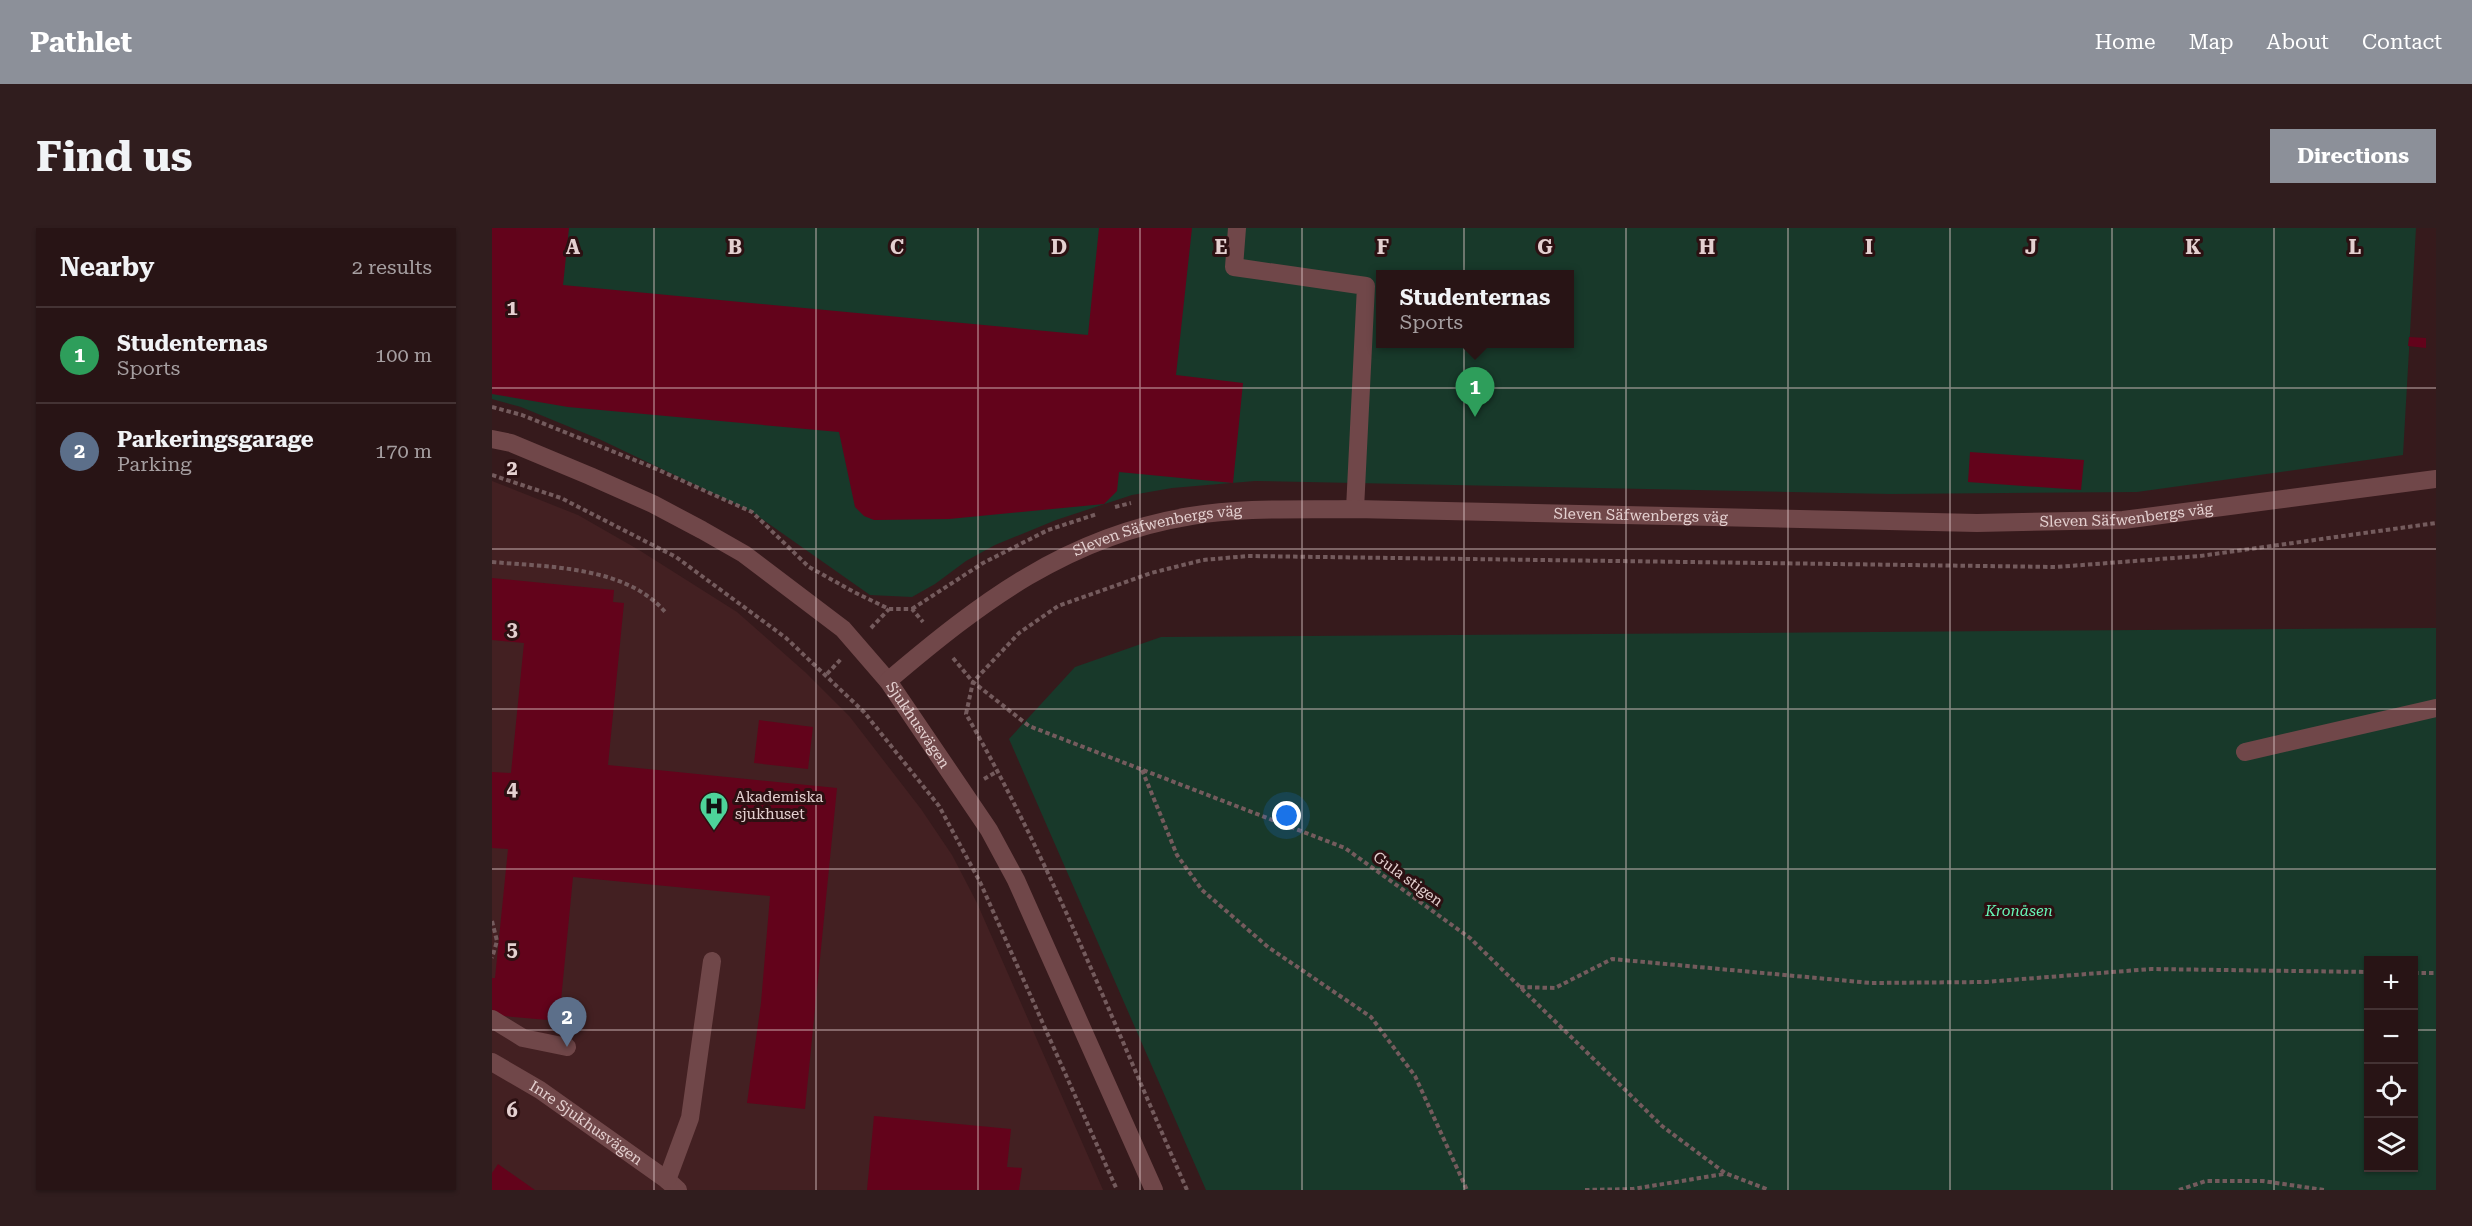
<!DOCTYPE html>
<meta charset="utf-8">
<style>
body{margin:0;font-family:"Roboto Serif",serif;background:#301d1e;color:#f1f3f6}
.controls{position:absolute;right:18px;bottom:18px;display:grid;overflow:hidden;border-radius:0px;box-shadow:0 2px 4px #0004}
.controls button{width:54px;height:54px;display:grid;place-items:center;padding:0;border:0;border-bottom:2px solid #443334;background:#281415;color:#f1f3f6;font:30px sans-serif}
.you{position:absolute;left:795px;top:588px;width:21px;height:21px;margin:-15px;border:4px solid #fff;border-radius:50%;background:#1a73e8;box-shadow:0 0 0 9px #1a73e833}
.badge{display:grid;place-items:center;width:39px;height:39px;border-radius:50%;background:#8c9099;color:#fff;font-size:20px;font-weight:700}
.pin{position:absolute;translate:-50% -50px;filter:drop-shadow(0 2px 3px #0008)}
.pin::after{content:'';position:absolute;top:32px;width:21px;height:18px;background:inherit;clip-path:polygon(0 0,100% 0,50% 100%)}
.popup{position:absolute;left:884px;top:42px;width:198px;height:78px;box-sizing:border-box;display:grid;place-content:center;border-radius:0px;background:#281415;filter:drop-shadow(0 2px 4px #0005);font-size:20px;white-space:nowrap;color:#a59ea0}
.popup b{font-size:22px;color:#f1f3f6}
.popup::after{content:'';position:absolute;left:50%;top:100%;margin-left:-12px;border:12px solid transparent;border-top-color:#281415}
.list{margin:0;padding:0;list-style:none}
h2{display:flex;justify-content:space-between;align-items:center;height:78px;margin:0;padding:0 24px;font-size:26px}
h2 small{font-size:20px;font-weight:400;color:#a59ea0}
.list li{display:grid;grid-template-columns:39px 1fr auto;gap:18px;align-items:center;box-sizing:border-box;height:96px;padding:0 24px;border-top:2px solid #443334}
.list b{display:block;font-size:22px;white-space:nowrap}
.list p{margin:0;font-size:20px;white-space:nowrap;color:#a59ea0}
.list em{font-size:20px;font-style:normal;color:#a59ea0}
.icon{flex:none;width:33px;height:33px;fill:none;stroke:currentColor;stroke-width:2;stroke-linecap:round;stroke-linejoin:round}
.map{position:relative;flex:none;width:1944px;height:962px;overflow:hidden;border-radius:0px}
header{display:flex;align-items:center;gap:36px;box-sizing:border-box;height:84px;padding:0 30px;background:#8c9099;color:#fff}
header strong{font-size:28px}
nav{display:flex;gap:33px;margin-inline-start:auto;font-size:21px}
.intro{display:flex;align-items:center;justify-content:space-between;box-sizing:border-box;height:144px;padding:0 36px}
h1{margin:0;font-size:42px}
.button{padding:15px 27px;border-radius:0px;background:#8c9099;color:#fff;font-size:21px;font-weight:700}
main{display:flex;gap:36px;padding:0 36px}
aside{flex:1;background:#281415;border-radius:0px;box-shadow:0 2px 4px #0004}
.map>svg:first-child{display:block}
.built{fill:#432022}
.green{fill:#18392a;fill-rule:evenodd}
.building{fill:#63031b}
.lines{fill:none;stroke-linecap:round;stroke-linejoin:round}
.path{stroke:#745b5d;stroke-width:4;stroke-dasharray:4.5 3;stroke-linecap:butt}
.minor{stroke:#704749;stroke-width:18}
.grid{fill:none;stroke:#e4d0d0;stroke-width:1.5;stroke-opacity:0.55}
.labels{text-anchor:middle;stroke-width:6;stroke-linejoin:round;paint-order:stroke}
.street-label{font-size:15px;fill:#e4d0d0;stroke:#2c1012}
.poi-label{font-size:15px;fill:#e4d0d0;stroke:#2c1012;text-anchor:start}
.park-label{font-size:15px;font-style:italic;fill:#67f8b8;stroke:#2c1012}
.grid-label{font-size:20px;text-anchor:middle;font-weight:bold;fill:#e4d0d0;stroke:#2c1012;stroke-width:6;stroke-linejoin:round;paint-order:stroke}
</style>
<header>
<strong>Pathlet</strong>
<nav><a>Home</a><a>Map</a><a>About</a><a>Contact</a></nav>
</header>
<div class="intro"><h1>Find us</h1><a class="button">Directions</a></div>
<main>
<aside>
<h2>Nearby<small>2 results</small></h2>
<ul class="list">
<li><span class="badge" style="background:#2e9e5b">1</span><div><b>Studenternas</b><p>Sports</p></div><em>100 m</em></li>
<li><span class="badge" style="background:#5c6f8a">2</span><div><b>Parkeringsgarage</b><p>Parking</p></div><em>170 m</em></li>
</ul>
</aside>
<div class="map">
<svg width="1944" height="962" viewBox="0 0 1944 962">
<rect width="100%" height="100%" fill="#361a1c"/>
<path class="built" d="M 0,253 L 86,287 L 147,322 L 245,384 L 313,444 L 358,489 L 429,581 L 460,627 L 485,675 L 611,962 L 0,962 Z"/>
<g class="green">
<path d="M 0,0 L 1924,0 L 1911,227 L 1645,264 L 1399,266 L 763,253 L 680,260 L 640,267 L 564,292 L 503,317 L 474,333 L 443,356 L 420,369 L 378,367 L 260,284 L 107,211 L 29,179 L 0,171 ZM 888,46 L 1078,46 L 1078,116 L 888,116 Z"/>
<path d="M 1944,400 L 1944,962 L 714,962 L 517,511 L 583,439 L 669,409 ZM 1876,732 L 1922,732 L 1922,940 L 1876,940 Z"/>
</g>
<g class="building">
<path d="M 0,0 L 77,0 L 71,57 L 596,107 L 607,0 L 700,0 L 684,147 L 751,155 L 741,255 L 627,244 L 625,263 L 612,276 L 457,291 L 382,292 L 372,288 L 363,279 L 347,204 L 76,179 L 0,166 Z"/>
<path d="M 1917,109 L 1934,110 L 1934,120 L 1916,118 Z"/>
<path d="M 1478,224 L 1592,232 L 1589,262 L 1476,254 Z"/>
<path d="M 0,350 L 122,362 L 121,374 L 132,375 L 116,537 L 345,560 L 313,881 L 255,875 L 269,775 L 278,668 L 81,649 L 67,793 L 0,787 L 0,750 L 3,750 L 16,621 L 0,620 L 0,544 L 19,545 L 32,415 L 0,412 Z"/>
<path d="M 267,492 L 321,499 L 316,541 L 262,535 Z"/>
<path d="M 382,888 L 519,901 L 515,939 L 530,940 L 527,962 L 375,962 Z"/>
<path d="M 6,936 L 43,962 L 0,962 L 0,945 Z"/>
</g>
<g class="lines">
<g class="path">
<path d="M 0,179 L 30,187 L 160,239 L 260,284 L 317,339 L 362,364 L 397,381 L 420,381 L 431,394"/>
<path d="M 0,247 L 69,270 L 184,329 L 294,410 L 372,484 L 447,578 L 488,654 L 625,962"/>
<path d="M 623,279 L 639,275"/>
<path d="M 0,334 C 56,339 135,338 174,385"/>
<path d="M 420,381 L 491,335 L 556,302 L 605,286"/>
<path d="M 379,400 L 397,381"/>
<path d="M 461,430 L 481,454 L 537,498 L 853,620 L 978,710 L 1170,898 L 1233,945 L 1277,962"/>
<path d="M 335,446 L 349,431"/>
<path d="M 650,542 L 685,627 L 710,662 L 776,719 L 879,789 L 923,848 L 975,962"/>
<path d="M 492,551 L 506,543"/>
<path d="M 0,693 L 5,713 L 0,730"/>
<path d="M 1922,745 L 1944,745"/>
<path d="M 1028,759 L 1063,760 L 1120,731 L 1379,755 L 1493,754 L 1659,741 L 1876,744"/>
<path d="M 695,962 C 624,802 561,638 474,486 L 481,454 L 527,405 L 566,378 L 659,345 L 711,332 L 756,328 L 1564,339 L 1708,328 L 1944,295"/>
<path d="M 1093,962 L 1141,961 L 1232,946"/>
<path d="M 1687,962 L 1714,953 L 1771,953 L 1832,962"/>
</g>
<g class="minor">
<path d="M 745,0 L 742,39 L 874,58 L 863,281"/>
<path id="s1" d="M 0,211 L 19,215 L 98,248 L 161,276 L 210,302 L 252,326 L 351,401 L 396,453 L 497,602 L 524,652 L 662,962"/>
<path id="s2" d="M 396,453 C 489,374 575,308 699,288 C 752,279 809,282 863,281 L 1485,295 L 1631,292 L 1944,251"/>
<path d="M 1753,524 L 1944,480"/>
<path d="M 0,791 L 31,810 L 75,819"/>
<path id="s3" d="M 0,834 L 48,862 L 175,952 L 186,962"/>
<path d="M 175,952 L 198,890 L 220,733"/>
</g>
</g>
<path class="grid" d="M 162,0 L 162,962M 324,0 L 324,962M 486,0 L 486,962M 648,0 L 648,962M 810,0 L 810,962M 972,0 L 972,962M 1134,0 L 1134,962M 1296,0 L 1296,962M 1458,0 L 1458,962M 1620,0 L 1620,962M 1782,0 L 1782,962M 0,160 L 1944,160M 0,321 L 1944,321M 0,481 L 1944,481M 0,641 L 1944,641M 0,802 L 1876,802M 1922,802 L 1944,802"/>
<defs>
<g id="hospital-pin" transform="scale(1.5)"><path d="M0 17L-7.5 6A9.5 9.5 0 1 1 7.5 6Z" fill="#4dd39a" stroke="#2c1012"/><path d="M-5-5h3v3.5h4V-5h3V5h-3V1.5h-4V5h-3Z" fill="#111"/></g>
</defs>
<g fill-rule="evenodd">
<use href="#hospital-pin" x="222" y="578"/>
</g>
<g class="labels">
<g class="street-label">
<text dy="5" stroke="none"><textPath href="#s2" startOffset="1286">Sleven Säfwenbergs väg</textPath></text>
<text dy="5" stroke="none"><textPath href="#s2" startOffset="800">Sleven Säfwenbergs väg</textPath></text>
<text dy="5" stroke="none"><textPath href="#s2" startOffset="314">Sleven Säfwenbergs väg</textPath></text>
<text dy="5" stroke="none"><textPath href="#s1" startOffset="524">Sjukhusvägen</textPath></text>
<text transform="translate(916 651) rotate(36)" y="5">Gula stigen</text>
<text dy="5" stroke="none"><textPath href="#s3" startOffset="112">Inre Sjukhusvägen</textPath></text>
</g>
<g class="poi-label">
<text x="243" y="574">Akademiska<tspan x="243" dy="17">sjukhuset</tspan></text>
</g>
<g class="park-label">
<text x="1527" y="688">Kronåsen</text>
</g>
</g>
<g class="grid-label">
<text x="81" y="26">A</text>
<text x="243" y="26">B</text>
<text x="405" y="26">C</text>
<text x="567" y="26">D</text>
<text x="729" y="26">E</text>
<text x="891" y="26">F</text>
<text x="1053" y="26">G</text>
<text x="1215" y="26">H</text>
<text x="1377" y="26">I</text>
<text x="1539" y="26">J</text>
<text x="1701" y="26">K</text>
<text x="1863" y="26">L</text>
<text x="20" y="87">1</text>
<text x="20" y="247">2</text>
<text x="20" y="408">3</text>
<text x="20" y="568">4</text>
<text x="20" y="728">5</text>
<text x="20" y="889">6</text>
</g>
</svg>
<div class="controls">
<button>+</button>
<button>−</button>
<button><svg class="icon" aria-label="locate" viewBox="0 0 24 24"><circle cx="12" cy="12" r="6"/><path d="M12 2v4M12 18v4M2 12h4M18 12h4"/></svg></button>
<button><svg class="icon" aria-label="layers" viewBox="0 0 24 24"><path d="M12 4l9 5-9 5-9-5zM3 14l9 5 9-5"/></svg></button>
</div>
<div class="you"></div>
<div class="pin badge" style="left:983px;top:189px;background:#2e9e5b">1</div>
<div class="popup"><b>Studenternas</b>Sports</div>
<div class="pin badge" style="left:75px;top:819px;background:#5c6f8a">2</div>
</div>
</main>
